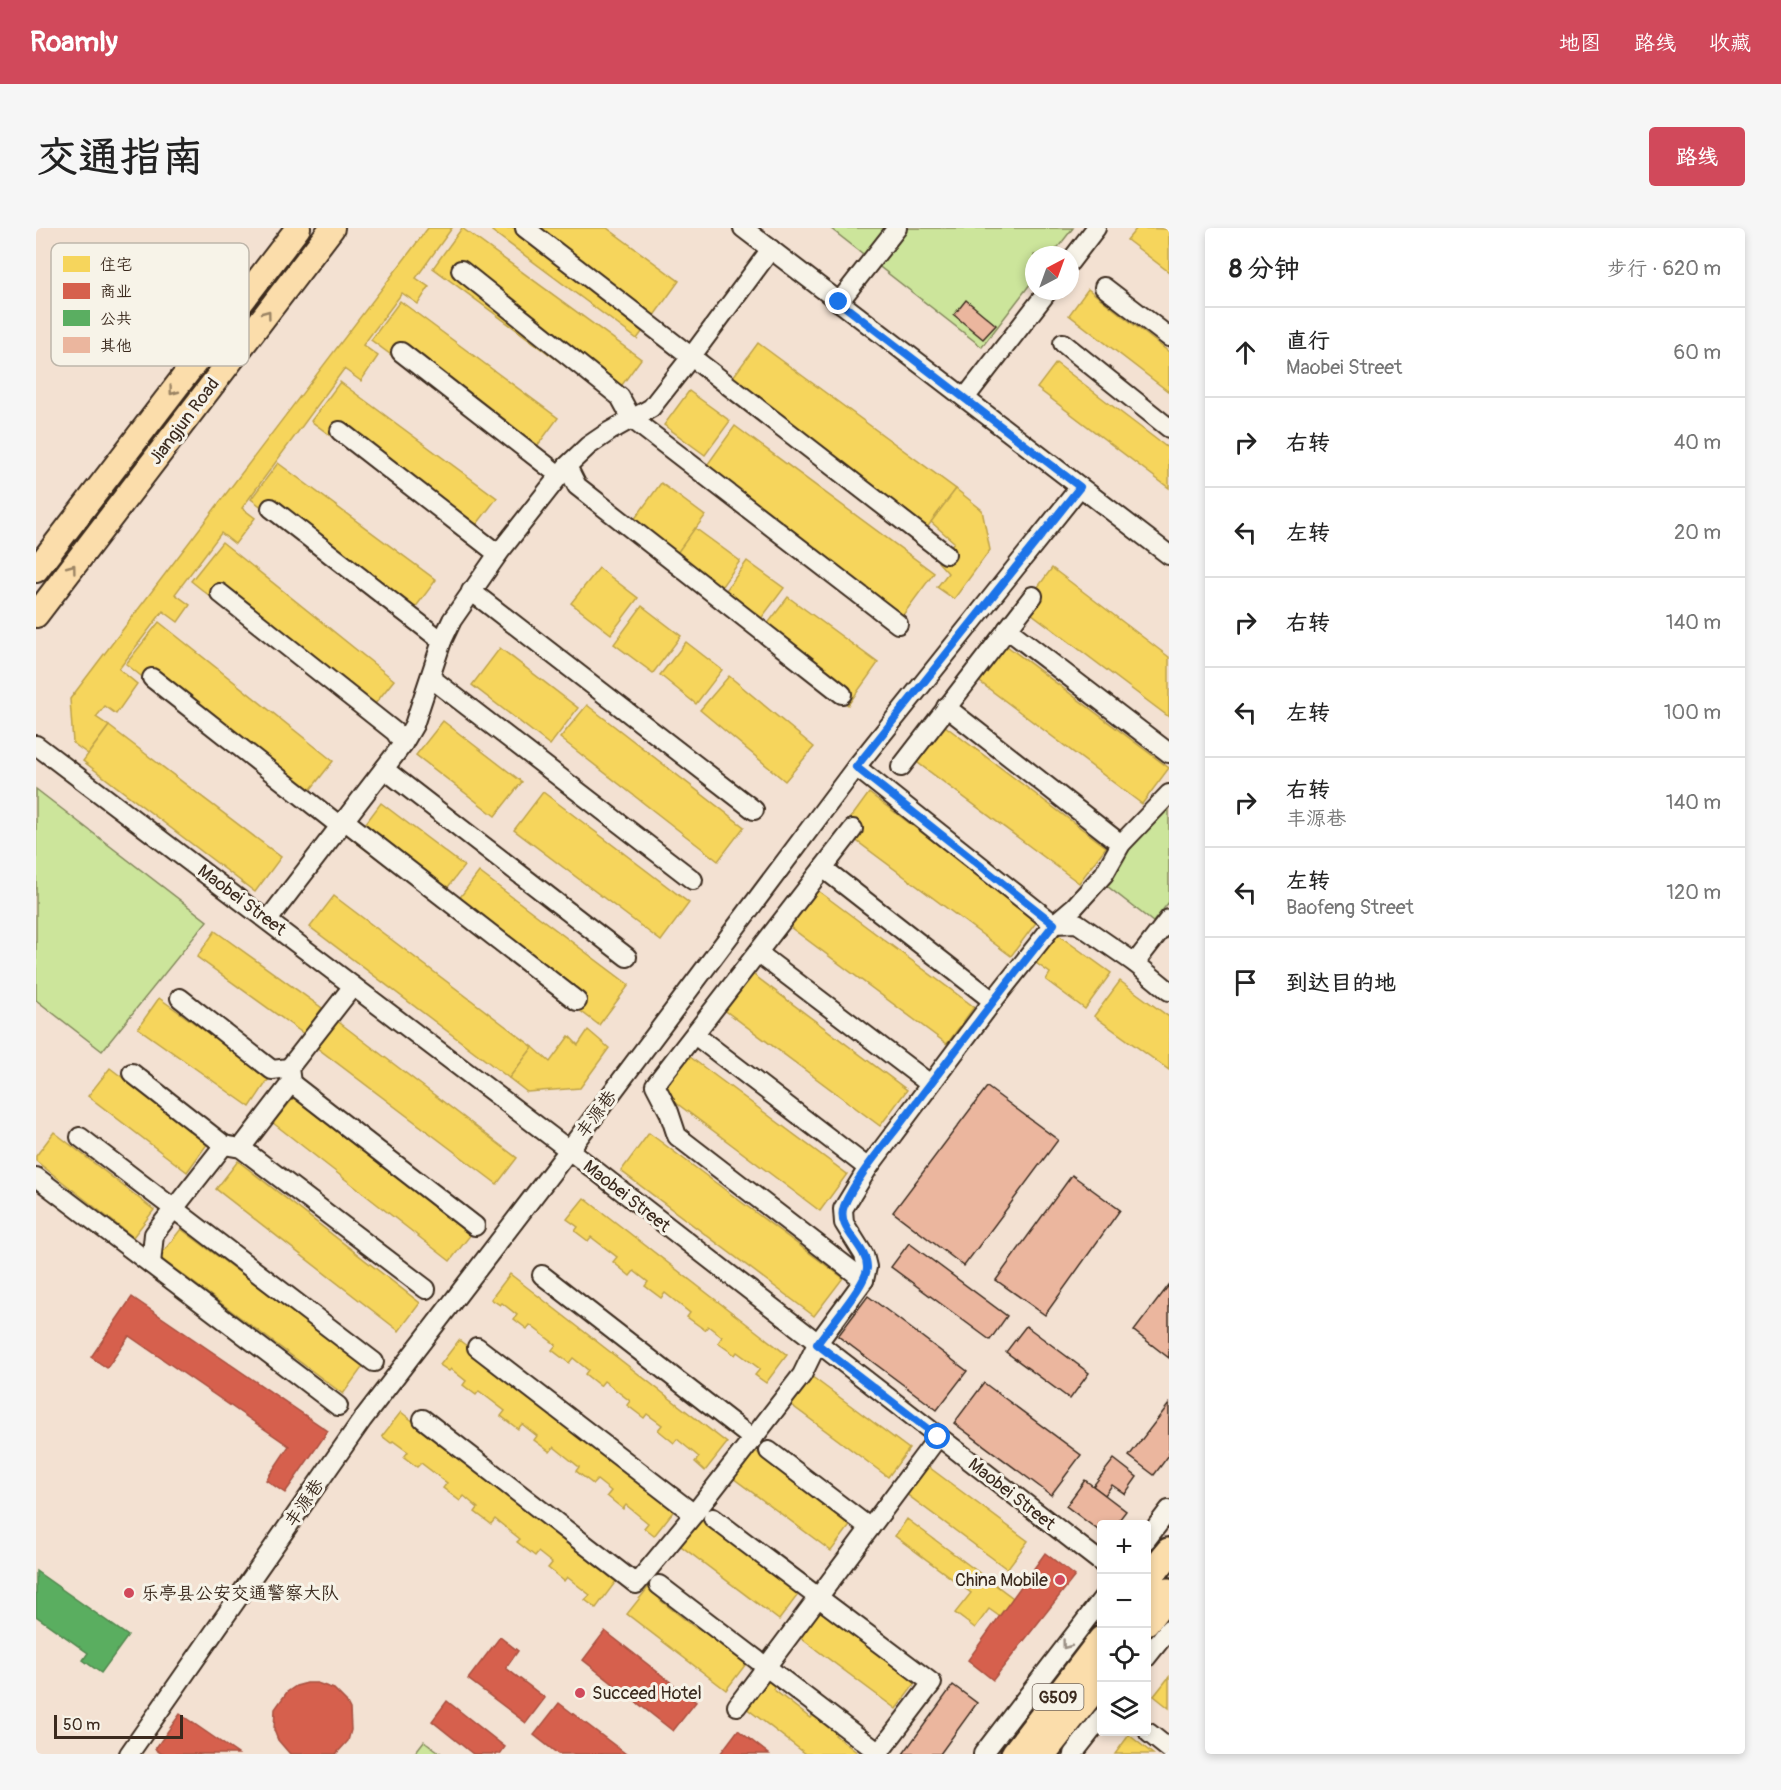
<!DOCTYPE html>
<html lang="zh">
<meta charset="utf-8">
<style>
body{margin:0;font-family:Pangolin,"LXGW WenKai TC",sans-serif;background:#f6f6f6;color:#222}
.controls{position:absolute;right:18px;bottom:18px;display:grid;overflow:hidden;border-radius:6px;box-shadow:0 3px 9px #0003}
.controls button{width:54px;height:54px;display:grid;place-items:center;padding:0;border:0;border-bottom:2px solid #e0e0e0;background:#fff;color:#222;font:30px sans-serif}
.compass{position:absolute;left:989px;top:18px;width:54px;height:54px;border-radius:50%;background:#fff;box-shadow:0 3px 9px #0003;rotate:41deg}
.scale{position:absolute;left:18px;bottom:15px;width:129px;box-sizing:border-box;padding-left:6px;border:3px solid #3b2a1e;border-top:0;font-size:16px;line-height:21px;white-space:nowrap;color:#3b2a1e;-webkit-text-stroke:4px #f7f3e8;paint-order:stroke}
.stop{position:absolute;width:18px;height:18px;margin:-14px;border:4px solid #1a73e8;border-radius:50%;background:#fff}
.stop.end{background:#1a73e8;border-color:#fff;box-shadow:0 2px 6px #0008}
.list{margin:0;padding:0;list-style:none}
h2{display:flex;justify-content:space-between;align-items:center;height:78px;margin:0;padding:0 24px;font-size:26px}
h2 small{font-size:20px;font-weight:400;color:#767676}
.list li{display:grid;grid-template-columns:39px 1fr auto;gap:18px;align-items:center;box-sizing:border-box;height:90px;padding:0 24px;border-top:2px solid #e0e0e0}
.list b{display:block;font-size:22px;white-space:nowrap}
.list p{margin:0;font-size:20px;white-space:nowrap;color:#767676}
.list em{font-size:20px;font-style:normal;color:#767676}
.icon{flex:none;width:33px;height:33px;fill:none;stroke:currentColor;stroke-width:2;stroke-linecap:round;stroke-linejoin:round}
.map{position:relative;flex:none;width:1133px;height:1526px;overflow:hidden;border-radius:6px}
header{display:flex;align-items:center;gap:36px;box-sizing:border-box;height:84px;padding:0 30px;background:#d1495b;color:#fff}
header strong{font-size:28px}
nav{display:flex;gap:33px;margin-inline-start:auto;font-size:21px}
.intro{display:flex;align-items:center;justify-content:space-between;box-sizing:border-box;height:144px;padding:0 36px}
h1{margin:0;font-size:42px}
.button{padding:15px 27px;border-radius:6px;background:#d1495b;color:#fff;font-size:21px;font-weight:700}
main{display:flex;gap:36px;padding:0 36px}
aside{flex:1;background:#fff;border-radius:6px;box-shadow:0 3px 9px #0003}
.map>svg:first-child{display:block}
.green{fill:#cce59b;stroke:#84885c;stroke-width:1.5}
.homes{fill:#f6d55c;stroke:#bea249;stroke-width:1.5}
.shops{fill:#d6604d;stroke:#a8503f;stroke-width:1.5}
.public{fill:#5aae61;stroke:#51864d;stroke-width:1.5}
.building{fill:#ebb69e;stroke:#3b2a1e;stroke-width:1.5}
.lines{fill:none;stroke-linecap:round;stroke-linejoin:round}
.minor-casing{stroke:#3b2a1e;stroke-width:22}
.major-casing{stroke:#3b2a1e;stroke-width:28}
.highway-casing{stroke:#3b2a1e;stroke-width:32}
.minor{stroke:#f7f3e8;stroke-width:18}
.major{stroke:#fbddab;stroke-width:24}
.highway{stroke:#fbddab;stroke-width:27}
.oneway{stroke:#9b8464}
.oneway2{stroke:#998e83}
.route{stroke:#1a73e8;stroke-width:8}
.poi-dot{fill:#d1495b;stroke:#f7f3e8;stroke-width:2}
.labels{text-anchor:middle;stroke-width:6;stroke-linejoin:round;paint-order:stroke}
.shield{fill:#f7f3e8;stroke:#73665b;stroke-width:1.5}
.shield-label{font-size:16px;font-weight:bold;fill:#3b2a1e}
.street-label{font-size:18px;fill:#3b2a1e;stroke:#f7f3e8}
.poi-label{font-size:18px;fill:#3b2a1e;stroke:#f7f3e8;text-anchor:start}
.key{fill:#f7f3e8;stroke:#bfb7ab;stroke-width:1.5}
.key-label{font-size:16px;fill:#3b2a1e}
</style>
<header>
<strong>Roamly</strong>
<nav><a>地图</a><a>路线</a><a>收藏</a></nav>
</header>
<div class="intro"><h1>交通指南</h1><a class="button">路线</a></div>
<main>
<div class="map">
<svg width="1133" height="1526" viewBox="0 0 1133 1526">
<rect width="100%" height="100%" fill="#f3e1d2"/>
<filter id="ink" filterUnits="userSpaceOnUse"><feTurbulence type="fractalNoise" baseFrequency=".0167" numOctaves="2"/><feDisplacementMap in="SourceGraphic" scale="12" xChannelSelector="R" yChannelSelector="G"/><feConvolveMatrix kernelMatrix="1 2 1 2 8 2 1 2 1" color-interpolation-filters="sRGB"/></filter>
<g filter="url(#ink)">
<g class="green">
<path d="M 794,0 L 1037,0 L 1016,27 L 998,27 L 998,51 L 946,119 Z"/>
<path d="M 0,561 L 171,693 L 66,823 L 0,772 Z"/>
<path d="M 1133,568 L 1133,674 L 1117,694 L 1066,654 Z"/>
<path d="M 388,1513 L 406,1526 L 378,1526 Z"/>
</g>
<g class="homes">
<path d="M 392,0 L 416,0 L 380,50 L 393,59 L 382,76 L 366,65 L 327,117 L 342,128 L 325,153 L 308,141 L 206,280 L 219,290 L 199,316 L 185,305 L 139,366 L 154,377 L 142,394 L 127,383 L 83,441 L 101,456 L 80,486 L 69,478 L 60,489 L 73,498 L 52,526 L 37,515 L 34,471 Z"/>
<path d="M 426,0 L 605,131 L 575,172 L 397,40 Z"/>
<path d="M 458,0 L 571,0 L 643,53 L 601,111 L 456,3 Z"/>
<path d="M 1101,0 L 1133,1 L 1133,44 L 1091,12 Z"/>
<path d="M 1052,61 L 1133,124 L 1133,164 L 1033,87 Z"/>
<path d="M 364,73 L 522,190 L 493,229 L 335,112 Z"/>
<path d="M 722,115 L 920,261 L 884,309 L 686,164 Z"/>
<path d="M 1020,135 L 1133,221 L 1133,260 L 1001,160 Z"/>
<path d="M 304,154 L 461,270 L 431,309 L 275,193 Z"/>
<path d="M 653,163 L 694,193 L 669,227 L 628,197 Z"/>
<path d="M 699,198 L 898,345 L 867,387 L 669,240 Z"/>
<path d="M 242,235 L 400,352 L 373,388 L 215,271 Z"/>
<path d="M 625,255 L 669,288 L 636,332 L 592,300 Z"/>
<path d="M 920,261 L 946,282 L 954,322 L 918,371 L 901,359 L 912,345 L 902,334 L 918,314 L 895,294 Z"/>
<path d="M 659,300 L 704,333 L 681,365 L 636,332 Z"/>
<path d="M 186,314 L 358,452 L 327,491 L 155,353 Z"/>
<path d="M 711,333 L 748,360 L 724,392 L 688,365 Z"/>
<path d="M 563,340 L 602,370 L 575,406 L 535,375 Z"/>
<path d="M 1016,340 L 1133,429 L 1133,489 L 987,379 Z"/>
<path d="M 752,369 L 842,435 L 812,477 L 721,410 Z"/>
<path d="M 606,378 L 645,408 L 617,445 L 578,416 Z"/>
<path d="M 123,394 L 297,533 L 264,575 L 90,436 Z"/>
<path d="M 959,409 L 1133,540 L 1106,576 L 932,445 Z"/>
<path d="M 650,414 L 686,442 L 660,476 L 624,447 Z"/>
<path d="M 464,420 L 542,480 L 514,517 L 436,457 Z"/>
<path d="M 693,448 L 778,519 L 749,553 L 664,482 Z"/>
<path d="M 551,477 L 708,599 L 682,633 L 524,510 Z"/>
<path d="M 901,492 L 1070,619 L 1043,655 L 874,529 Z"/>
<path d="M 407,493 L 486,554 L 459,588 L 380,527 Z"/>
<path d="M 73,498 L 245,629 L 219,664 L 47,533 Z"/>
<path d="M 507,564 L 653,675 L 625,713 L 478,602 Z"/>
<path d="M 833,565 L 1002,692 L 975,728 L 806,602 Z"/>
<path d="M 345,575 L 428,638 L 400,675 L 317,612 Z"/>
<path d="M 443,644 L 593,757 L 563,797 L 413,684 Z"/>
<path d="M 769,653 L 938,779 L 911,816 L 742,690 Z"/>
<path d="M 298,668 L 497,819 L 473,850 L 274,699 Z"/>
<path d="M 179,703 L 286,780 L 268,806 L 161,729 Z"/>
<path d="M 1021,706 L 1075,745 L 1049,781 L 1010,752 L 1014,745 L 1000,735 Z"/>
<path d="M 702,735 L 871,862 L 844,898 L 675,772 Z"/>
<path d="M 1084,753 L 1133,789 L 1133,842 L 1058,788 Z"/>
<path d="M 123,770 L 234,849 L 214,879 L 102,800 Z"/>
<path d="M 300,792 L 481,930 L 461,956 L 280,819 Z"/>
<path d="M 552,802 L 573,820 L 544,860 L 491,864 L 473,850 L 497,819 L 514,834 L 533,808 L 542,817 Z"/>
<path d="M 642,820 L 811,946 L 784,983 L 615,856 Z"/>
<path d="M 74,840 L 172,915 L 151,944 L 52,868 Z"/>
<path d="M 260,867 L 436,1005 L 414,1033 L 237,895 Z"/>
<path d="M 18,904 L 118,982 L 97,1009 L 0,933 L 0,928 Z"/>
<path d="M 613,905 L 807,1050 L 778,1088 L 585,943 Z"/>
<path d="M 202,933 L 384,1075 L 363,1103 L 180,961 Z"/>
<path d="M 548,970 L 751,1127 L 730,1155 L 719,1147 L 724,1141 L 701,1124 L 699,1127 L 682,1115 L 686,1109 L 672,1098 L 669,1102 L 651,1089 L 654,1085 L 629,1065 L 625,1070 L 609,1058 L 612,1054 L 598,1043 L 594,1048 L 577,1034 L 581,1029 L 555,1009 L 552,1013 L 539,1003 L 542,999 L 531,991 Z"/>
<path d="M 145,1001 L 328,1137 L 307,1166 L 123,1029 Z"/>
<path d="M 474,1046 L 691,1215 L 669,1243 L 659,1234 L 663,1229 L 641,1211 L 638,1215 L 622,1202 L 626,1197 L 611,1186 L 608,1190 L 591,1177 L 594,1173 L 568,1153 L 564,1158 L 549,1146 L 552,1142 L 537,1130 L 533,1135 L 516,1122 L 520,1117 L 494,1097 L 491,1101 L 478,1091 L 481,1087 L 466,1075 L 464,1077 L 455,1071 Z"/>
<path d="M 423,1112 L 640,1280 L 618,1308 L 608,1300 L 612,1295 L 590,1277 L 587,1281 L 571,1268 L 575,1263 L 561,1252 L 557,1256 L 540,1243 L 543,1239 L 518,1219 L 514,1224 L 498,1212 L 501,1208 L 486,1196 L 482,1201 L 465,1188 L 469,1183 L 443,1163 L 440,1167 L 427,1157 L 430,1153 L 415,1141 L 413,1143 L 404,1137 Z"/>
<path d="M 771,1145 L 873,1221 L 852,1249 L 750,1173 Z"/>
<path d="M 365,1184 L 581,1352 L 560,1380 L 549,1372 L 554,1367 L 531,1349 L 528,1353 L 512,1340 L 516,1335 L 502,1324 L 499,1328 L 481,1314 L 484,1311 L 459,1291 L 455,1296 L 439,1284 L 442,1280 L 428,1268 L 424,1273 L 407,1260 L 411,1255 L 385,1235 L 381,1239 L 368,1229 L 372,1224 L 357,1213 L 355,1215 L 346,1208 Z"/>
<path d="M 714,1219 L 816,1295 L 795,1323 L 693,1247 Z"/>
<path d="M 890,1237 L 992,1313 L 971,1341 L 869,1265 Z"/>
<path d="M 662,1288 L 764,1364 L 743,1392 L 641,1315 Z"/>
<path d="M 871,1291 L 977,1370 L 963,1388 L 953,1381 L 939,1400 L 919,1385 L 935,1365 L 859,1308 Z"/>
<path d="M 615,1356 L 628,1366 L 624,1372 L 661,1401 L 666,1395 L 690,1413 L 686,1418 L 710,1436 L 690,1462 L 591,1386 Z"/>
<path d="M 779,1377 L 881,1453 L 860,1481 L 758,1405 Z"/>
<path d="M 728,1445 L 741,1455 L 737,1461 L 774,1490 L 779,1484 L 803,1502 L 799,1507 L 823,1526 L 770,1526 L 705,1476 Z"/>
<path d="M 1133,1449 L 1133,1480 L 1118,1468 Z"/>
<path d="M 1093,1507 L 1117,1526 L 1079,1526 Z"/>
</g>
<g class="shops">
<path d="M 96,1069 L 292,1203 L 249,1265 L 230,1252 L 253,1218 L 93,1108 L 71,1140 L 55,1129 Z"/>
<path d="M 1009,1325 L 1039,1348 L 957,1452 L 932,1432 Z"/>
<path d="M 569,1403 L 660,1474 L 637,1503 L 547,1432 Z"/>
<path d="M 464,1409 L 482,1423 L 470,1440 L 509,1470 L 490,1495 L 432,1451 Z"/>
<path d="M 271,1455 L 281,1455 L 298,1461 L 310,1473 L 314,1481 L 315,1502 L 312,1513 L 300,1526 L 254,1526 L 242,1512 L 238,1502 L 239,1481 L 251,1464 L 260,1458 Z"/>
<path d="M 411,1473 L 469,1519 L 464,1526 L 437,1526 L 396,1493 Z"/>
<path d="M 523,1475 L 590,1526 L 522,1526 L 498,1507 Z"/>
<path d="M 144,1486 L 202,1526 L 126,1526 L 119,1521 Z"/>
<path d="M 702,1502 L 733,1526 L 684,1526 Z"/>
</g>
<path class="public" d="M 0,1343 L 92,1408 L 65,1445 L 47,1432 L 52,1425 L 0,1388 Z"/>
<g class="building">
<path d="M 930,72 L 960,97 L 947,111 L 918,87 Z"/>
<path d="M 951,859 L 1022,912 L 928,1038 L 857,984 Z"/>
<path d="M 1036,947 L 1084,982 L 1009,1087 L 960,1052 Z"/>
<path d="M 873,1015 L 971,1088 L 954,1112 L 855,1039 Z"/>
<path d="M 1133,1057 L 1133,1130 L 1098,1103 Z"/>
<path d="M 832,1068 L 931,1143 L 901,1182 L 802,1108 Z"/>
<path d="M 990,1098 L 1053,1145 L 1034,1171 L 970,1124 Z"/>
<path d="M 948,1155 L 1045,1227 L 1015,1267 L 918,1195 Z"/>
<path d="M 1133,1176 L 1133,1227 L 1118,1247 L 1093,1228 Z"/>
<path d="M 1078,1231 L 1101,1249 L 1089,1266 L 1076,1257 L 1069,1267 L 1057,1258 Z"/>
<path d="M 1049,1252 L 1090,1283 L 1080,1296 L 1066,1296 L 1066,1305 L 1030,1278 Z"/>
<path d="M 917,1457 L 941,1475 L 904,1526 L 867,1526 Z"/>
</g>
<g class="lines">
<g class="minor-casing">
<g id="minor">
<path d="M 489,0 L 910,326"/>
<path d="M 707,0 L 1133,327"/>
<path d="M 1034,34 L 1060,0"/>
<path d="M 425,42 L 584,169 L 596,191 L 862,396"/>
<path d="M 1068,59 L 1133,109"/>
<path d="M 803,74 L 861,0"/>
<path d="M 1027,115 L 1133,200"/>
<path d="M 365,124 L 523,247"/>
<path d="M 929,170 L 1012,63"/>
<path d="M 304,203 L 462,326"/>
<path d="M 531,238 L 541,258 L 806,466"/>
<path d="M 235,280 L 406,413"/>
<path d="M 435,363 L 718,582"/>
<path d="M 184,365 L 359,504 L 367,516"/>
<path d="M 971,401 L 1133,525"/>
<path d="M 116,450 L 304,598"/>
<path d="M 395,450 L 657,652"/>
<path d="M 910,479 L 1085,616"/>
<path d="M 0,517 L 533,922 L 1066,1335"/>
<path d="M 820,539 L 1018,696 L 1041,695 L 1099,735 L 1133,691"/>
<path d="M 865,539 L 997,368"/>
<path d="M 348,541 L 591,729"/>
<path d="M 308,592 L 541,773"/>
<path d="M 817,601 L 619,857 L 633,884 L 641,908 L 828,1052"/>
<path d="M 787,640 L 957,773"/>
<path d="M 232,692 L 367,516 L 378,497 L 406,413 L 416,392 L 462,326 L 531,238 L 552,218 L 574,203 L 615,180 L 655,129 L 735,21"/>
<path d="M 722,725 L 894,856"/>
<path d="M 1099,735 L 1133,763"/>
<path d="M 144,770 L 236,842 L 253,840"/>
<path d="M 659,807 L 832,940"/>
<path d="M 96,845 L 188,917 L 118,1006 L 115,1036"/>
<path d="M 255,855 L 439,998"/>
<path d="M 44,909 L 338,1134"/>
<path d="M 188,917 L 205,920 L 390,1061"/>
<path d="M 205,920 L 255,855 L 253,840 L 317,758"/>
<path d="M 0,949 L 302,1178"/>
<path d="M 506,1047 L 717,1211"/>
<path d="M 441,1119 L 658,1286"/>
<path d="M 387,1191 L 600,1356 L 658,1286 L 766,1147 L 781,1116 L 828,1052 L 831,1039 L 828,1027 L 808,995 L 807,981 L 832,940 L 957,773 L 1018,696 L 1039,678 L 1068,646 L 1085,616 L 1133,566"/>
<path d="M 733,1223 L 834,1300"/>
<path d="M 677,1290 L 896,1455 L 842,1526"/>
<path d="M 1110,1312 L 1133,1282"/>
<path d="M 623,1357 L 843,1525"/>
<path d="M 1110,1430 L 1133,1401"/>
<path d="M 701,1478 L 902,1209"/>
<path d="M 1113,1505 L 1133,1521"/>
<path d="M 93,1526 L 326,1192 L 533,922 L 820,539 L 1044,259"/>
<path d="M 947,1526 L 1066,1371"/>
<path d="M 1037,1526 L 1066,1489"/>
</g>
</g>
<g class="major-casing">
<g id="major">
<path d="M 0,342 L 262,0"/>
<path d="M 0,387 L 296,0"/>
</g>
</g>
<g class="highway-casing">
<g id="highway">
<path d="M 1110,1353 L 1133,1324"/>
<path d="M 1110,1393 L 1133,1364"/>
<path d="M 979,1526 L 1066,1412"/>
<path d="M 1006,1526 L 1066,1450"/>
</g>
</g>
<use href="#minor" class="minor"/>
<use href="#major" class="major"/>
<use href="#highway" class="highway"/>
</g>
<defs><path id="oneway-chevron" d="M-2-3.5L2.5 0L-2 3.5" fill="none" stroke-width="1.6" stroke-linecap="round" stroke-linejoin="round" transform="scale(1.5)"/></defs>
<g class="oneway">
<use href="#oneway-chevron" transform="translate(231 86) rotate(-53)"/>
<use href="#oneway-chevron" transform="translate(137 163) rotate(127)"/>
<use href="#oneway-chevron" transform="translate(36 340) rotate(-53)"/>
</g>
<use class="oneway2" href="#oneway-chevron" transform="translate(1030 1417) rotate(127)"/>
</g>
<g class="lines" filter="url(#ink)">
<path class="route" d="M 803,74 L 1044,259 L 820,539 L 1018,696 C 968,759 919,823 870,888 C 851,914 820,949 808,978 C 799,1001 832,1018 831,1040 C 830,1057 792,1100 781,1116 L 902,1209"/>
</g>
<g class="poi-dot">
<circle cx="1024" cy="1352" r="6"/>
<circle cx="93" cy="1365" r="6"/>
<circle cx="544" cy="1465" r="6"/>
</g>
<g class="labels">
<rect class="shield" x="996.5" y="1456" width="51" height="26" rx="4.5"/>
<g class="shield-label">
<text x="1022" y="1475">G509</text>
</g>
<g class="street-label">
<text transform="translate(148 193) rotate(-53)" y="6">Jiangjun Road</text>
<text transform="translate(206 672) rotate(37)" y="6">Maobei Street</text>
<text transform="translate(560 886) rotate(-53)" y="6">丰源巷</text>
<text transform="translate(591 968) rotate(38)" y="6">Maobei Street</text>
<text transform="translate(976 1266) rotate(38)" y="6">Maobei Street</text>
<text transform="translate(268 1275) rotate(-55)" y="6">丰源巷</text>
</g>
<g class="poi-label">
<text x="1012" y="1358" text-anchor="end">China Mobile</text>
<text x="105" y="1371">乐亭县公安交通警察大队</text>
<text x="556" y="1471">Succeed Hotel</text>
</g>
</g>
<rect x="15" y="15" width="198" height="123" rx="9" class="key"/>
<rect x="27" y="28" width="27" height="16" fill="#f6d55c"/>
<rect x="27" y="55" width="27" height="16" fill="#d6604d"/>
<rect x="27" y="82" width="27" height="16" fill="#5aae61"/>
<rect x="27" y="109" width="27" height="16" fill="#ebb69e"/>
<g class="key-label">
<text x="64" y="42">住宅</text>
<text x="64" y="69">商业</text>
<text x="64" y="96">公共</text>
<text x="64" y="123">其他</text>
</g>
</svg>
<div class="controls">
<button>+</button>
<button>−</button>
<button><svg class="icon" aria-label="locate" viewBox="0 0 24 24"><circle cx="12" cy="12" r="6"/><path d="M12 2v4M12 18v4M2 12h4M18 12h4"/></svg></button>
<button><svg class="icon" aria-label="layers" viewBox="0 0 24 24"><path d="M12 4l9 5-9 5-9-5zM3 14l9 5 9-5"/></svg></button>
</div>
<svg class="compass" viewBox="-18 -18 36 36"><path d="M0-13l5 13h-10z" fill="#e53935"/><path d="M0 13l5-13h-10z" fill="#767676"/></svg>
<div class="scale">50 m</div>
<div class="stop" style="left:902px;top:1209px"></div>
<div class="stop end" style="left:803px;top:74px"></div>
</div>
<aside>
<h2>8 分钟<small>步行 · 620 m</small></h2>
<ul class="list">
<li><svg class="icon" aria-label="ahead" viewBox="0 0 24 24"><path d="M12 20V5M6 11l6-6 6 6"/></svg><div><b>直行</b><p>Maobei Street</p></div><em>60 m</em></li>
<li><svg class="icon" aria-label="right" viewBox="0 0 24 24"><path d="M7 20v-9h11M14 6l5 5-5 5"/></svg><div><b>右转</b></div><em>40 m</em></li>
<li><svg class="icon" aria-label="left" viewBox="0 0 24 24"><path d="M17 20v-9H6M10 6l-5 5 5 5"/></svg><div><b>左转</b></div><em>20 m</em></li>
<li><svg class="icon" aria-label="right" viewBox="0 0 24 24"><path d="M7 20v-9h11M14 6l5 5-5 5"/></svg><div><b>右转</b></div><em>140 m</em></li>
<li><svg class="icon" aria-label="left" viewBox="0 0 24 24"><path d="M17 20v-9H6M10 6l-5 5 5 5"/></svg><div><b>左转</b></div><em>100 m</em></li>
<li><svg class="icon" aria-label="right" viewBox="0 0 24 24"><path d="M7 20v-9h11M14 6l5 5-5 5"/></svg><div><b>右转</b><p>丰源巷</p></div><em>140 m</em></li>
<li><svg class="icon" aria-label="left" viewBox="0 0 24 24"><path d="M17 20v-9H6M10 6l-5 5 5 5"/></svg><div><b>左转</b><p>Baofeng Street</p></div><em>120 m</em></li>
<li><svg class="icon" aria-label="arrive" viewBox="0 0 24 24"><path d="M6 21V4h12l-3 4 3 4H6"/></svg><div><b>到达目的地</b></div></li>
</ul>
</aside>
</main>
